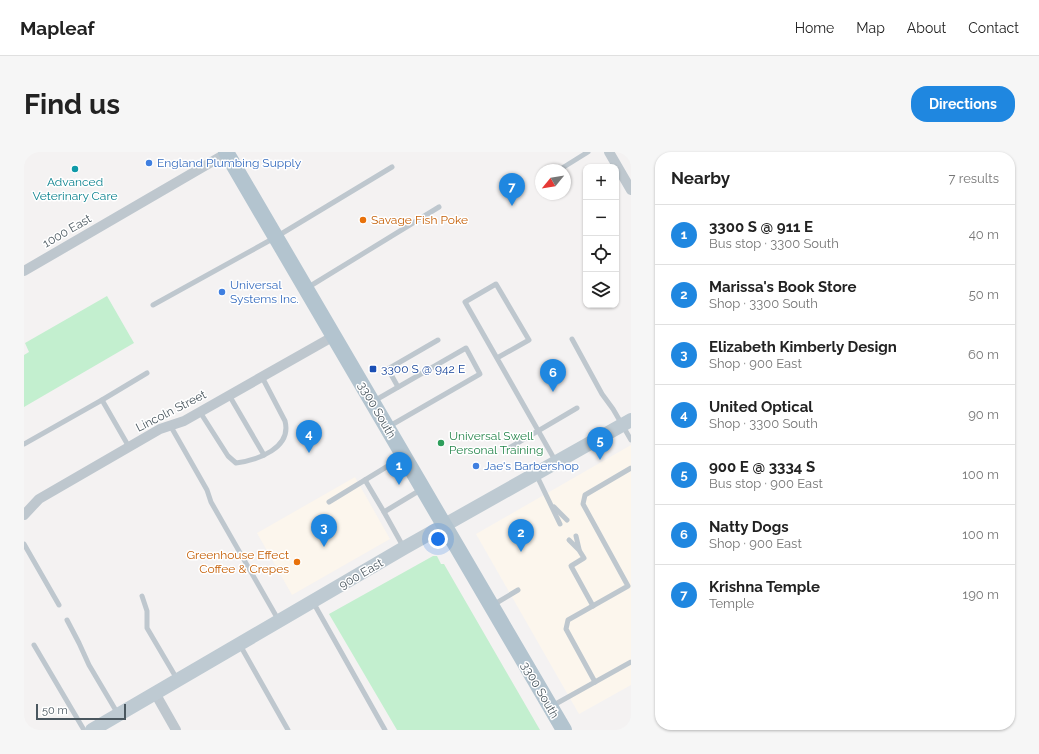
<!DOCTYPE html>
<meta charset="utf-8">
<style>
body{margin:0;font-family:Raleway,sans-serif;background:#f6f6f6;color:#222}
.controls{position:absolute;right:12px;top:12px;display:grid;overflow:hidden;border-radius:8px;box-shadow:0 1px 3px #0004}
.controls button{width:36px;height:36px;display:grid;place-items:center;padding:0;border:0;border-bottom:1px solid #e0e0e0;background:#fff;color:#222;font:20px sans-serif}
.compass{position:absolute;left:511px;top:12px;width:36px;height:36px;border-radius:50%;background:#fff;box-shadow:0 1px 3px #0004;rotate:240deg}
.scale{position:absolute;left:12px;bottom:10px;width:90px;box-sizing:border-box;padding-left:4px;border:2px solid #4a575f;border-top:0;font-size:11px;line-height:14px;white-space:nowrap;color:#4a575f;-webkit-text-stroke:3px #fff;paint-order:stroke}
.you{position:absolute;left:414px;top:387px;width:14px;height:14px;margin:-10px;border:3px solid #fff;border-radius:50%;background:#1a73e8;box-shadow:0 0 0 6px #1a73e833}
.badge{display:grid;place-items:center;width:26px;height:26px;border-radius:50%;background:#1f87e0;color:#fff;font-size:13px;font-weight:700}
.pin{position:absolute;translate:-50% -33px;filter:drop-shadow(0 1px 2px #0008)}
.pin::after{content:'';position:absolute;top:21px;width:14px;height:12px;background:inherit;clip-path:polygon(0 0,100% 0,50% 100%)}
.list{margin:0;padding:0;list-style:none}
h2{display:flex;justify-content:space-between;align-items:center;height:52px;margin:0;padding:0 16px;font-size:17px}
h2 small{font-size:13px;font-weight:400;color:#767676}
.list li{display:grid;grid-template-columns:26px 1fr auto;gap:12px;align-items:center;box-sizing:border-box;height:60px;padding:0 16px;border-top:1px solid #e0e0e0}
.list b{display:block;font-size:15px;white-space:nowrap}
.list p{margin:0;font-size:13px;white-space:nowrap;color:#767676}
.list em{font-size:13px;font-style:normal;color:#767676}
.icon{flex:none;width:22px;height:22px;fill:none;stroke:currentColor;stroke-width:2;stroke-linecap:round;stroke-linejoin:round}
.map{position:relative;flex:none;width:607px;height:578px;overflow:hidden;border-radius:16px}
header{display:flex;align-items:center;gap:24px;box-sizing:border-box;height:56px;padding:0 20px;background:#fff;border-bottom:1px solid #e0e0e0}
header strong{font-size:19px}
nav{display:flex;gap:22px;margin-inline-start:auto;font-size:14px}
.intro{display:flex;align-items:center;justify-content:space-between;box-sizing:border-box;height:96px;padding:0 24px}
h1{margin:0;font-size:28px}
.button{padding:10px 18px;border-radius:16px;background:#1f87e0;color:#fff;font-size:14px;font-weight:700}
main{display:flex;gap:24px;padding:0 24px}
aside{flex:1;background:#fff;border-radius:16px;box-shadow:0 1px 3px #0004}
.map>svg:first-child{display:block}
.commercial{fill:#fcf6ed}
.green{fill:#c3efcf}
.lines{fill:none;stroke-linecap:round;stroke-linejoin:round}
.lane{stroke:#bec7ce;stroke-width:5}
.street{stroke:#bec7ce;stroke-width:10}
.secondary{stroke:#becad2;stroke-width:14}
.primary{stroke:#b3c4cf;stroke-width:16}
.shop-dot{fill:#3f7fe0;stroke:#fff;stroke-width:1.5}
.culture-dot{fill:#0f9aa8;stroke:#fff;stroke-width:1.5}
.food-dot{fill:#e8710a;stroke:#fff;stroke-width:1.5}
.transit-dot{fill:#1a4fb4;stroke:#fff;stroke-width:1.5}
.leisure-dot{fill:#2e9e5b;stroke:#fff;stroke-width:1.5}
.labels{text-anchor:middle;stroke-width:3;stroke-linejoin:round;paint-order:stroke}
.shop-label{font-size:12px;fill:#366cbe;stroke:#fff;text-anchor:start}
.culture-label{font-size:12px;fill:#0d838f;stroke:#fff}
.food-label{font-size:12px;fill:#c56008;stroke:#fff;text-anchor:start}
.street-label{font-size:12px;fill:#4a575f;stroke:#fff}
.transit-label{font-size:12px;fill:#164399;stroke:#fff;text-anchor:start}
.leisure-label{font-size:12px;fill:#27864d;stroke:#fff;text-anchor:start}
</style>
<header>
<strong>Mapleaf</strong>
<nav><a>Home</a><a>Map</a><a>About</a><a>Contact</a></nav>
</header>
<div class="intro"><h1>Find us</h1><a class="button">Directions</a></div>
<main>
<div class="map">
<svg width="607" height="578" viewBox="0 0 607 578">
<rect width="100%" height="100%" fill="#f4f2f2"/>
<g class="commercial">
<path d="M 607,293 L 607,533 L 555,562 L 452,382 Z"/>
<path d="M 331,325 L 366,387 L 268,443 L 233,381 Z"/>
</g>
<g class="green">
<path d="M 83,144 L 110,191 L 0,255 L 0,203 L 5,200 L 1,191 Z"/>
<path d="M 409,404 L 413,404 L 417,412 L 420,412 L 516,578 L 373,578 L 305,462 Z"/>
</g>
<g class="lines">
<g class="lane">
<path d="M 535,18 L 564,0"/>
<path d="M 283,136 L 415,55"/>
<path d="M 129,153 L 252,85 L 368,15"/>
<path d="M 548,187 L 578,242 L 589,257 L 607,288"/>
<path d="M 473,206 L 505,188 L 472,132 L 441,150 L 532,310"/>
<path d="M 374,235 L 364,217 L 414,188"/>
<path d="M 205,243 L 240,303"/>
<path d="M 78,248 L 123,221"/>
<path d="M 350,249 L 442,196 L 456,222 L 364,275"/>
<path d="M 176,260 L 204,304 L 212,311 C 234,308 268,296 261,269 L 238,225"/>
<path d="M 146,273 L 183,338 L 187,350 L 255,469"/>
<path d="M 0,292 L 78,248 L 105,295"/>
<path d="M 480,299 L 553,256"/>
<path d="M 512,322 L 536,372"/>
<path d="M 341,328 L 360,360 L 398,337"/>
<path d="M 305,350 L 377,306"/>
<path d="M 530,355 L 543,368"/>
<path d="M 360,360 L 380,396"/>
<path d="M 552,384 L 555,397"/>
<path d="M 545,388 L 555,398 L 560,406 L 547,414 L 569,454"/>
<path d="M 0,392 L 35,453"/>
<path d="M 118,444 L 123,459 L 123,476 L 153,527"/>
<path d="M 289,450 L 361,578"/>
<path d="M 469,453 L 494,438"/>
<path d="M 43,468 L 55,491 L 65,513 L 94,562"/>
<path d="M 10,493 L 60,578"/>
<path d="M 216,493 L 264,578"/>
<path d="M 571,530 L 542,477 L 544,468 L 604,434 L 559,352 L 561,343 L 607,316"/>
<path d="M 528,554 L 607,510"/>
</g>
<g class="street">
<path d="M 585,0 L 607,38"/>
<path d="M 0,119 L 203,1"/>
<path d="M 0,363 L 15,347 L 136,277 L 160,269 L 310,184"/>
<path d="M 131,541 L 152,578"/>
</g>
<path class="secondary" d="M 68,578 L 380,396 L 607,268"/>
<path class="primary" d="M 202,0 L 540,578"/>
</g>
<g class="shop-dot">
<circle cx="125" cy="11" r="4"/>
<circle cx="198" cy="140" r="4"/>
<circle cx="452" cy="314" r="4"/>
</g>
<circle class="culture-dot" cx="51" cy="17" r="4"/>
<g class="food-dot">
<circle cx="339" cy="68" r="4"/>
<circle cx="273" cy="410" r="4"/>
</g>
<rect class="transit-dot" x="345" y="213" width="8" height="8" rx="2"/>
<circle class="leisure-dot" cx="417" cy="291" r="4"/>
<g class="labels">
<g class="shop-label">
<text x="133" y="15">England Plumbing Supply</text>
<text x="206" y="137">Universal<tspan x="206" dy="14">Systems Inc.</tspan></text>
<text x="460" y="318">Jae's Barbershop</text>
</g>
<g class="culture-label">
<text x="51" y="34">Advanced<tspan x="51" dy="14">Veterinary Care</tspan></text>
</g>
<g class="food-label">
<text x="347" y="72">Savage Fish Poke</text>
<text x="265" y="407" text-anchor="end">Greenhouse Effect<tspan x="265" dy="14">Coffee &amp; Crepes</tspan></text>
</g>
<g class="street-label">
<text transform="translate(43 79) rotate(-30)" y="4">1000 East</text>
<text transform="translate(353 258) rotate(60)" y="4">3300 South</text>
<text transform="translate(147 259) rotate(-27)" y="4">Lincoln Street</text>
<text transform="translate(337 422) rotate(-30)" y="4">900 East</text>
<text transform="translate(516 538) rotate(60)" y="4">3300 South</text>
</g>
<g class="transit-label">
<text x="357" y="221">3300 S @ 942 E</text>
</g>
<g class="leisure-label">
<text x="425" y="288">Universal Swell<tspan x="425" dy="14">Personal Training</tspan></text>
</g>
</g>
</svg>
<div class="controls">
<button>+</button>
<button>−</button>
<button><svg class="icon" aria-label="locate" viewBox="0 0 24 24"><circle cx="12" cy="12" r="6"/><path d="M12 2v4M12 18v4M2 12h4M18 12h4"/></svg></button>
<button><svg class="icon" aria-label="layers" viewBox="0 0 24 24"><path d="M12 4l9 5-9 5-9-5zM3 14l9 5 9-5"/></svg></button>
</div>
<svg class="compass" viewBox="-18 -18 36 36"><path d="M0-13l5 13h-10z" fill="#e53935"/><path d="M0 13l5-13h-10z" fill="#767676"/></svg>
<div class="scale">50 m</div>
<div class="you"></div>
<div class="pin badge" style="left:375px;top:333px">1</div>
<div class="pin badge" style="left:497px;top:400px">2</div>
<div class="pin badge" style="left:300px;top:395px">3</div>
<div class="pin badge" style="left:285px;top:301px">4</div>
<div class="pin badge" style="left:576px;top:308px">5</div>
<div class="pin badge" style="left:529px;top:240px">6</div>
<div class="pin badge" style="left:488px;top:54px">7</div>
</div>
<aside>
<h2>Nearby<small>7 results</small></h2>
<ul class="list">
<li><span class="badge">1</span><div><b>3300 S @ 911 E</b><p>Bus stop · 3300 South</p></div><em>40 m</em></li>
<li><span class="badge">2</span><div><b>Marissa's Book Store</b><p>Shop · 3300 South</p></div><em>50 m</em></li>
<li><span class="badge">3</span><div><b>Elizabeth Kimberly Design</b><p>Shop · 900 East</p></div><em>60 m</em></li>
<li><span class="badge">4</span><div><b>United Optical</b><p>Shop · 3300 South</p></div><em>90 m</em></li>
<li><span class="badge">5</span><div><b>900 E @ 3334 S</b><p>Bus stop · 900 East</p></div><em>100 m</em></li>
<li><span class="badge">6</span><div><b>Natty Dogs</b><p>Shop · 900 East</p></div><em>100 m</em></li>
<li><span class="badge">7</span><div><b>Krishna Temple</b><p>Temple</p></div><em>190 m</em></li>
</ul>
</aside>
</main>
